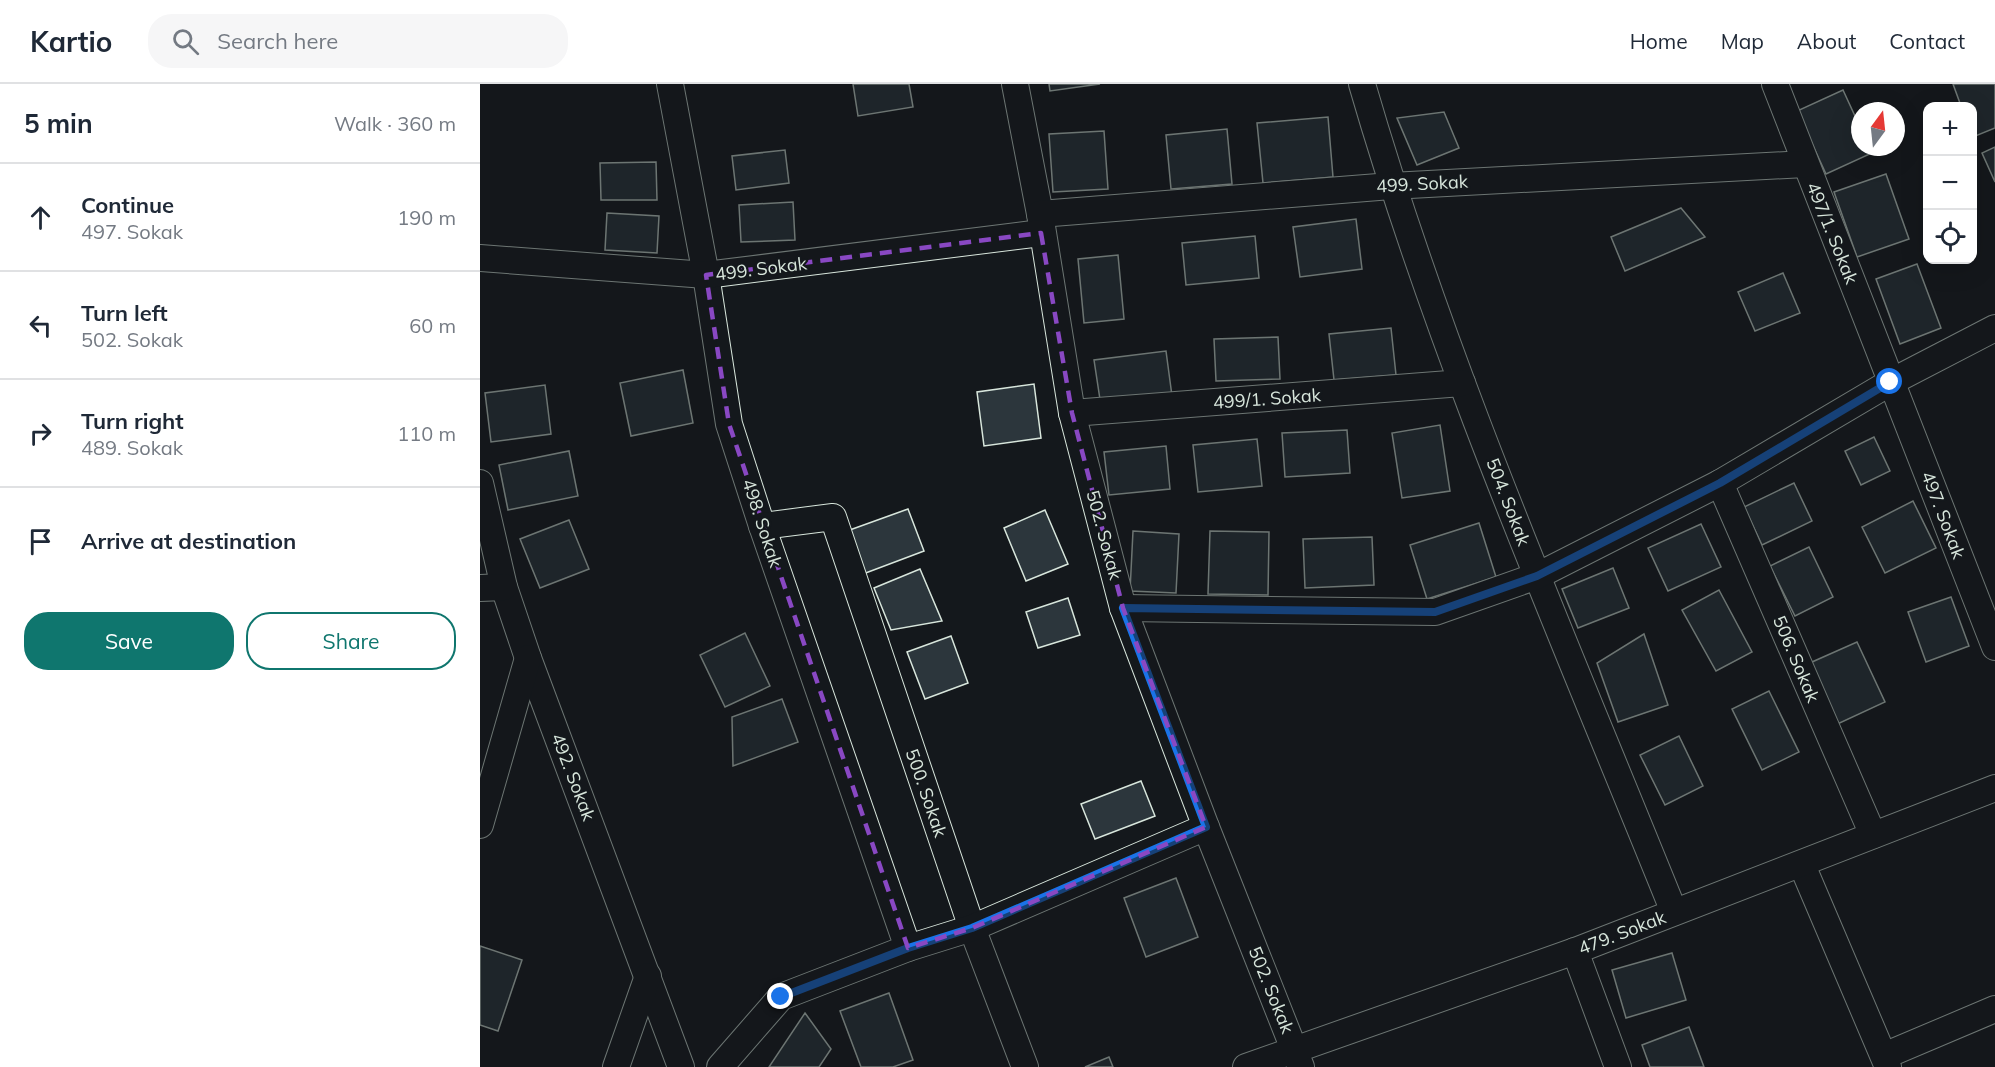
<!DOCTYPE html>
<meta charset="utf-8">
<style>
body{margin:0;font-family:Mulish,sans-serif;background:#f6f6f7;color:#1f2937}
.controls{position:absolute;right:18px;top:18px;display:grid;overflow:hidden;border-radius:12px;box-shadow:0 6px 24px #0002}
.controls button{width:54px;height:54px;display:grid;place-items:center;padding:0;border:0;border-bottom:2px solid #e0e1e3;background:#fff;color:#1f2937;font:30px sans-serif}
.compass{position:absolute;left:1371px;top:18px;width:54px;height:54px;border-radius:50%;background:#fff;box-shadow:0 6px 24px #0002;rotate:15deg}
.stop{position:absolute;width:18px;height:18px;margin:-14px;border:4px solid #1a73e8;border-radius:50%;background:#fff}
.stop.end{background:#1a73e8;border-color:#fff;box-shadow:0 2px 6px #0008}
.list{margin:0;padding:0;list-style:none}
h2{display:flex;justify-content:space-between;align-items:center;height:78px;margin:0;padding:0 24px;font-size:26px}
h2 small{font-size:20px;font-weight:400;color:#747a83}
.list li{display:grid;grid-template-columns:39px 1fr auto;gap:18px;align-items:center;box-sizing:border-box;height:108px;padding:0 24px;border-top:2px solid #e0e1e3}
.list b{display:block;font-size:22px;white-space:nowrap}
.list p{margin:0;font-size:20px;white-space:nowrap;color:#747a83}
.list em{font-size:20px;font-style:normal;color:#747a83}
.actions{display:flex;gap:12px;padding:18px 24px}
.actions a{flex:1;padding:14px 0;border:2px solid #0f766e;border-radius:24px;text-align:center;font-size:21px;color:#0f766e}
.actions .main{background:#0f766e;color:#fff}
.icon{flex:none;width:33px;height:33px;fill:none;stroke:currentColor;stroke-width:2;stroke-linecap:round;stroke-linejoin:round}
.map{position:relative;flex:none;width:1515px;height:983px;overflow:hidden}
header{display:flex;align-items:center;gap:36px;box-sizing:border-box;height:84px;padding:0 30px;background:#fff;border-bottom:2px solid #e0e1e3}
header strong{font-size:28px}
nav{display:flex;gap:33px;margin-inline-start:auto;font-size:21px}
.search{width:420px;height:54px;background:#f6f6f7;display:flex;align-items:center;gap:15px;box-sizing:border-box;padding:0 21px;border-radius:24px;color:#747a83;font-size:22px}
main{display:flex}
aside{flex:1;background:#fff}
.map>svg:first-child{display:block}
.building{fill:#2c363c;stroke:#d8e6dc;stroke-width:1.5}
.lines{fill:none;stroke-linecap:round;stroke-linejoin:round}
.minor-casing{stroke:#d8e6dc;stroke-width:28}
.minor{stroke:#14181c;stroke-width:26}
.route{stroke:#1a73e8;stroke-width:8}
.marked{fill:none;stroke:#8948c3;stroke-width:4.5;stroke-dasharray:12 8;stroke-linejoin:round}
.labels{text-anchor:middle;stroke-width:4.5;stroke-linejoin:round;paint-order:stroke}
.street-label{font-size:18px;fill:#d8e6dc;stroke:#14181c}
</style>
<header>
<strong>Kartio</strong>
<div class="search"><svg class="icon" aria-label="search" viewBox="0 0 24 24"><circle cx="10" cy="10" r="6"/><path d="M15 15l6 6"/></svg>Search here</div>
<nav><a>Home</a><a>Map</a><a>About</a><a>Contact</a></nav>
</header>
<main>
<aside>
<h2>5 min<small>Walk · 360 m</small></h2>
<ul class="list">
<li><svg class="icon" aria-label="ahead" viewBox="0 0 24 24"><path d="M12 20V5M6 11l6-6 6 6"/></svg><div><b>Continue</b><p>497. Sokak</p></div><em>190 m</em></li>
<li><svg class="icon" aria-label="left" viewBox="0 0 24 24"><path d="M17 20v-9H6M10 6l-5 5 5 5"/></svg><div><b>Turn left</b><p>502. Sokak</p></div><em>60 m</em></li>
<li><svg class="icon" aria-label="right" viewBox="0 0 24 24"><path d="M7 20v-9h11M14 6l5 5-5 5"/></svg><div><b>Turn right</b><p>489. Sokak</p></div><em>110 m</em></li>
<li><svg class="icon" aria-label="arrive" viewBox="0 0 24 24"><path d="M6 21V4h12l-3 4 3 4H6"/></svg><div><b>Arrive at destination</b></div></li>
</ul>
<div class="actions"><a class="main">Save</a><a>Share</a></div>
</aside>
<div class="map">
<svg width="1515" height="983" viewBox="0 0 1515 983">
<rect width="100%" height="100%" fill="#14181c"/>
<g class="building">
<path d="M 373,0 L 429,0 L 433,23 L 378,32 Z"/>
<path d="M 569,0 L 620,0 L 570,7 Z"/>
<path d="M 1473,0 L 1515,0 L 1515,44 L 1493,53 L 1492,22 L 1481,22 Z"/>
<path d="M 1363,6 L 1380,43 L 1380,63 L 1389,63 L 1392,69 L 1346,90 L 1317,27 Z"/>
<path d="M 964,28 L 979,64 L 937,81 L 917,34 Z"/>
<path d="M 848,33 L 853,93 L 783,99 L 777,39 Z"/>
<path d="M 747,45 L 752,100 L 691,105 L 686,51 Z"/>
<path d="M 624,47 L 628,105 L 573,108 L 569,50 Z"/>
<path d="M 1515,63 L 1515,98 L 1502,69 Z"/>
<path d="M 305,66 L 309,99 L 256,106 L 252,72 Z"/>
<path d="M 176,78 L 177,116 L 121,116 L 120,79 Z"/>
<path d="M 1406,90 L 1429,155 L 1377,173 L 1354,108 Z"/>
<path d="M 313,118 L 315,156 L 261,158 L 259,121 Z"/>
<path d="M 1201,124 L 1225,153 L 1145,187 L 1131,153 Z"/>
<path d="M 127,129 L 179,132 L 177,169 L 125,166 Z"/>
<path d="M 876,135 L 882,185 L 820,193 L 813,143 Z"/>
<path d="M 775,152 L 779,194 L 706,201 L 702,159 Z"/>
<path d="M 638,171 L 644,235 L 604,239 L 598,175 Z"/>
<path d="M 1437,180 L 1461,244 L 1420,260 L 1396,195 Z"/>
<path d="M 1303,189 L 1320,229 L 1275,247 L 1258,208 Z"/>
<path d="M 911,244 L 916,291 L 854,296 L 849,250 Z"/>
<path d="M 798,253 L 800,295 L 736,297 L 734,255 Z"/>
<path d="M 686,267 L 692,312 L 621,322 L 614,276 Z"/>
<path d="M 203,286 L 213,339 L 151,352 L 140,299 Z"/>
<path d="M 554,300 L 561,354 L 504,362 L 497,308 Z"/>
<path d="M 65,301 L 71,350 L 11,358 L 5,309 Z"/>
<path d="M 960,341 L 970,407 L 922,414 L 912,349 Z"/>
<path d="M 867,346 L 870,389 L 805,393 L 802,349 Z"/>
<path d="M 1394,353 L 1410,387 L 1381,401 L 1365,367 Z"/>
<path d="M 777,355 L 782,402 L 718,408 L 713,361 Z"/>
<path d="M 686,362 L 690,405 L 629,411 L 624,368 Z"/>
<path d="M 89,367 L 98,412 L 28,426 L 19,381 Z"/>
<path d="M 1314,399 L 1332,437 L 1282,461 L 1264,423 Z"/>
<path d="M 1433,417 L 1456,464 L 1405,489 L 1382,443 Z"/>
<path d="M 428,425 L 444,467 L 383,490 L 367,447 Z"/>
<path d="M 565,426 L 588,480 L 546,497 L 524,444 Z"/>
<path d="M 89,436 L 109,485 L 60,504 L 40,455 Z"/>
<path d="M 999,439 L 1016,493 L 947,515 L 930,461 Z"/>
<path d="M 1221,440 L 1241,483 L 1188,507 L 1168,464 Z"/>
<path d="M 653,447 L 699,450 L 696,509 L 650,507 Z"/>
<path d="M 730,447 L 789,448 L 788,511 L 728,510 Z"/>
<path d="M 892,453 L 894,501 L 825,504 L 823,455 Z"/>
<path d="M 1329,463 L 1353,513 L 1315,532 L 1290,482 Z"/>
<path d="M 1133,484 L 1149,524 L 1098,544 L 1082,505 Z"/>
<path d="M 440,485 L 462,537 L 411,546 L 394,504 Z"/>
<path d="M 1239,506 L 1272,568 L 1236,587 L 1202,526 Z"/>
<path d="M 1471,513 L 1489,562 L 1446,578 L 1428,528 Z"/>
<path d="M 588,514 L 600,551 L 558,564 L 546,528 Z"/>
<path d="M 265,549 L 290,602 L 245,623 L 220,571 Z"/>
<path d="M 1164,550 L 1188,621 L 1138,638 L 1117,579 Z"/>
<path d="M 471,552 L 488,599 L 445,615 L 427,568 Z"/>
<path d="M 1377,558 L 1405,618 L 1351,643 L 1323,582 Z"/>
<path d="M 1289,607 L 1319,668 L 1282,686 L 1252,625 Z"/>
<path d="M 302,615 L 318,658 L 253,682 L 252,633 Z"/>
<path d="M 1199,652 L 1223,702 L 1185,721 L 1160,671 Z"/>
<path d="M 661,697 L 675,732 L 615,755 L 601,720 Z"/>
<path d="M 696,794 L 718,853 L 666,873 L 644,814 Z"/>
<path d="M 0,862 L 42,876 L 18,947 L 0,941 Z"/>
<path d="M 1192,869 L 1206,916 L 1146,934 L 1132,886 Z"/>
<path d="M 409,909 L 433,976 L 413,983 L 381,983 L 360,927 Z"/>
<path d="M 325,929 L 351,965 L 339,983 L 289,983 Z"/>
<path d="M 1209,943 L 1224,983 L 1170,983 L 1162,961 Z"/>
<path d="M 629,973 L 633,983 L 605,983 Z"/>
</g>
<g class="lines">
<g class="minor-casing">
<g id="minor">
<path d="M 190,0 L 226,191 L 249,340 L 282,442 L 428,864"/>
<path d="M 535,0 L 560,130 L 592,329 L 643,524 L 726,743 L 821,983"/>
<path d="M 882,0 C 964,283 1084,555 1194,828"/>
<path d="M 1295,0 L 1515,563"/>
<path d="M 560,130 L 911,102 L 1325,80"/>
<path d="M 0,174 L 226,191 L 561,149"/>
<path d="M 592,329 L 982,299"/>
<path d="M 0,399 L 24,503 L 48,574 L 201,983"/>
<path d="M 1240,399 L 1393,751"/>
<path d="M 282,442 L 353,433 L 492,844 L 545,983"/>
<path d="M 0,504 L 24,503"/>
<path d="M 643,524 L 955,528 L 1057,492 L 1240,399 L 1411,298 L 1515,244"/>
<path d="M 0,741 L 48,574"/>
<path d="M 1322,781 L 1408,983"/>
<path d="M 1095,867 L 1138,983"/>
<path d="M 1404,972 L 1515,925"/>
<path d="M 136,983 L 168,892"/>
<path d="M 240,983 L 301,913 L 428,864 L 492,844 L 726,743"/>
<path d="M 766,983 L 1095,867 L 1515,704"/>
</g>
</g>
<use href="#minor" class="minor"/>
</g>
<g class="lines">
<path class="route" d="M 301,913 L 428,864 L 492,844 L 726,743 L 643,524 L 955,528 L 1057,492 L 1240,399 L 1410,298"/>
</g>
<path d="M0 0H1515V983H0ZM 561,149 L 592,329 L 643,524 L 726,743 L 492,844 L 428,864 L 249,340 L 226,191 Z" fill="#14181c" fill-opacity=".55" fill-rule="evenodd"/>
<path class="marked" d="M 561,149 L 592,329 L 643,524 L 726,743 L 492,844 L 428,864 L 249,340 L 226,191 Z"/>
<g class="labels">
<g class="street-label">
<text transform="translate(942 100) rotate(-3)" y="6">499. Sokak</text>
<text transform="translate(1352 149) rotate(68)" y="6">497/1. Sokak</text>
<text transform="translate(281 185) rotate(-7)" y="6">499. Sokak</text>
<text transform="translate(787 315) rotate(-4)" y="6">499/1. Sokak</text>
<text transform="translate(1028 418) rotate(69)" y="6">504. Sokak</text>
<text transform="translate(1463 431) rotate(69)" y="6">497. Sokak</text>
<text transform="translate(282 439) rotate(72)" y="6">498. Sokak</text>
<text transform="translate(624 451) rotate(75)" y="6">502. Sokak</text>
<text transform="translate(1316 575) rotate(67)" y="6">506. Sokak</text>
<text transform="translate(93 693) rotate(69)" y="6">492. Sokak</text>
<text transform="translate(446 709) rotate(71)" y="6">500. Sokak</text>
<text transform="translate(1142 849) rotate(-21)" y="6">479. Sokak</text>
<text transform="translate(791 906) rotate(68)" y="6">502. Sokak</text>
</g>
</g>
</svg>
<div class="controls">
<button>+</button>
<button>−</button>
<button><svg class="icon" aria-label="locate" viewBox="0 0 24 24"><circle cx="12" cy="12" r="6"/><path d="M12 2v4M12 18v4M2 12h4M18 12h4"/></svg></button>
</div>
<svg class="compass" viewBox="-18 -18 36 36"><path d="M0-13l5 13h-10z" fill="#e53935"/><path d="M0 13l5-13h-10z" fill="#747a83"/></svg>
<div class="stop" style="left:1410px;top:298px"></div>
<div class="stop end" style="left:301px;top:913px"></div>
</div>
</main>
